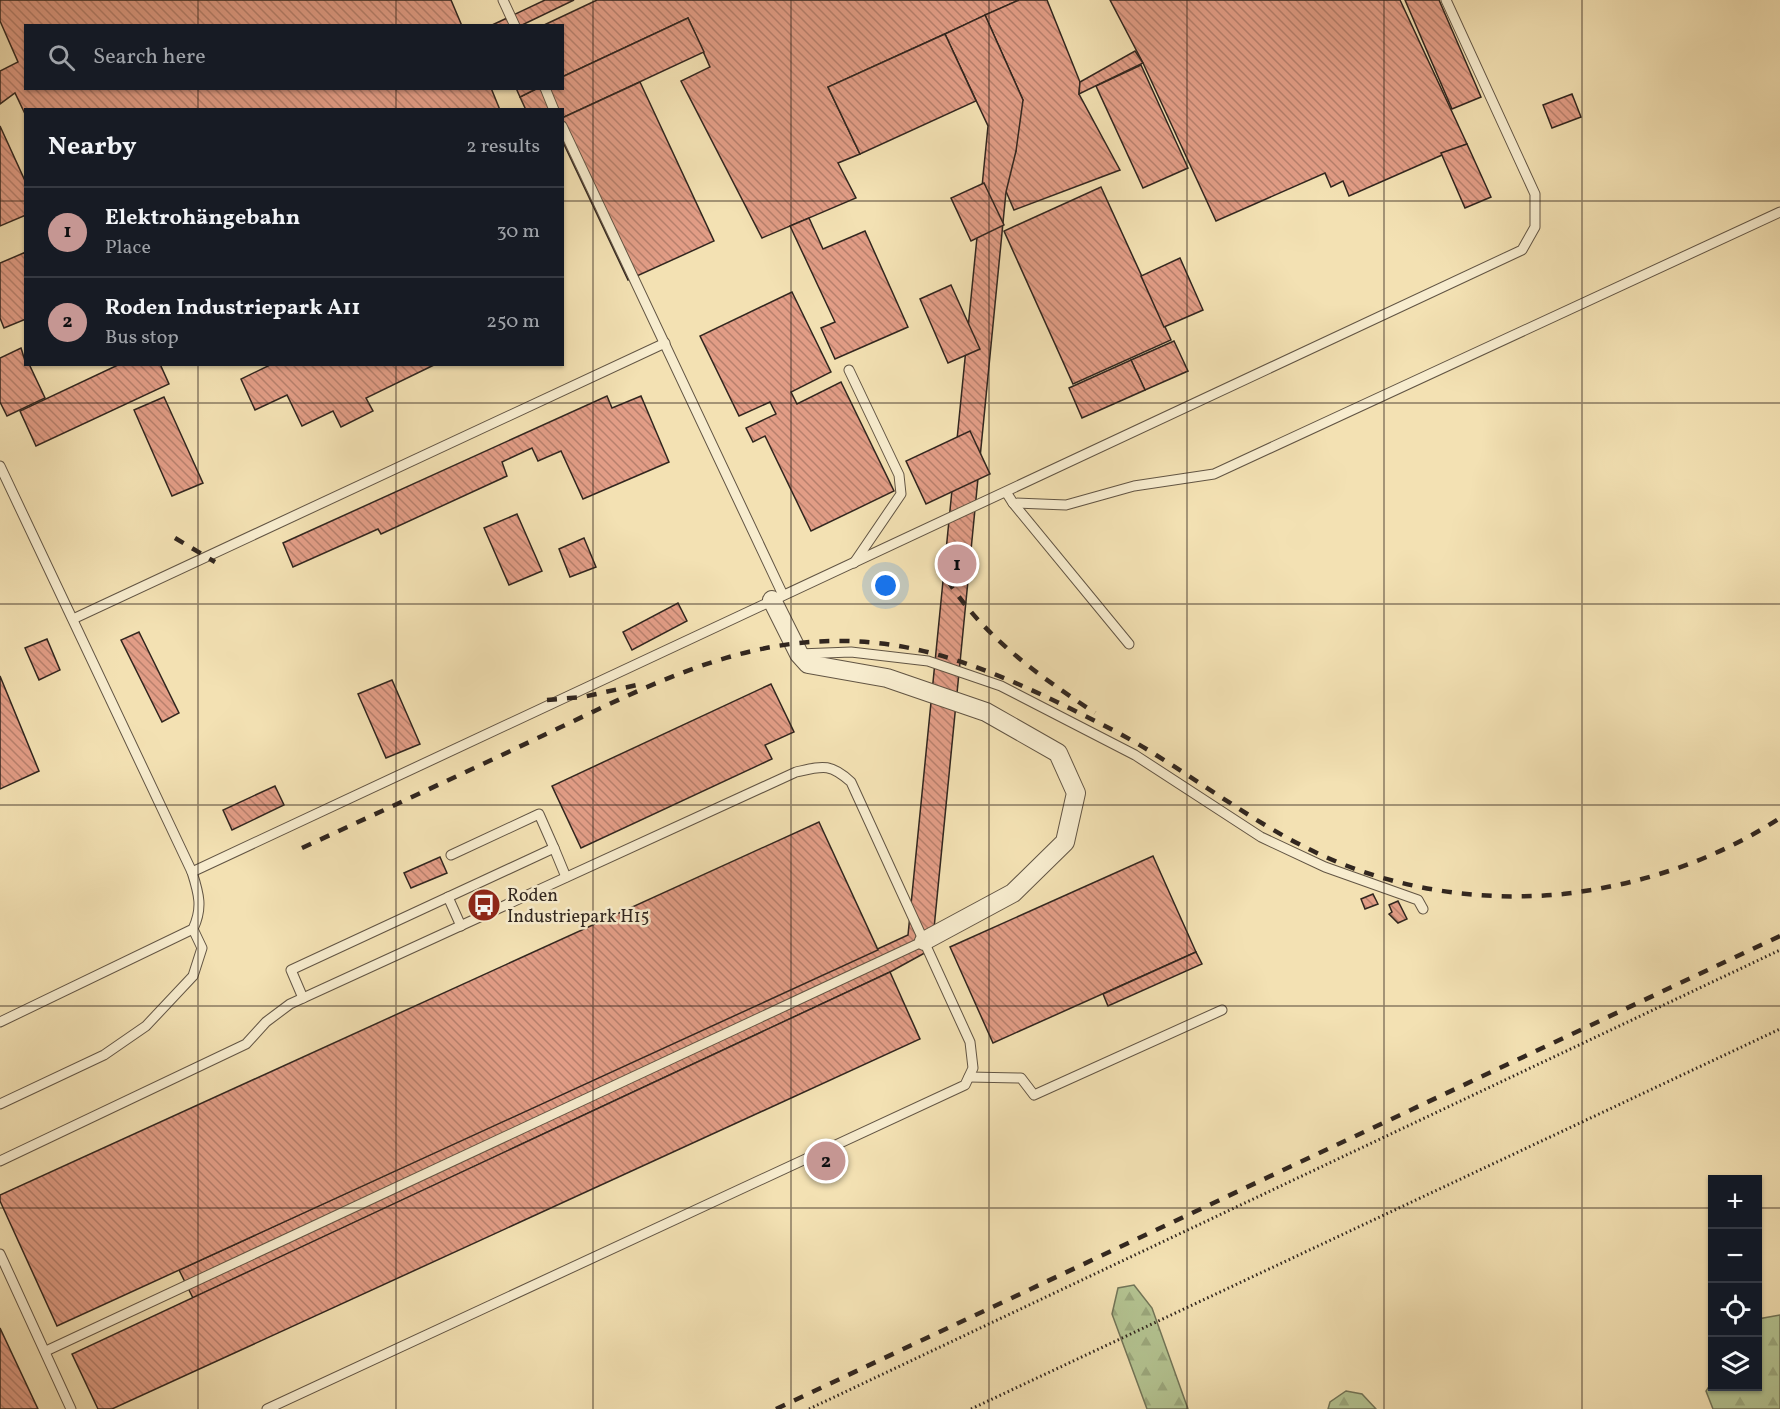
<!DOCTYPE html>
<meta charset="utf-8">
<style>
body{margin:0;font-family:Vollkorn,serif;background:#242831;color:#f1f3f6}
.controls{position:absolute;right:18px;bottom:18px;display:grid;overflow:hidden;border-radius:0px;box-shadow:0 2px 4px #0004}
.controls button{width:54px;height:54px;display:grid;place-items:center;padding:0;border:0;border-bottom:2px solid #363941;background:#171b24;color:#f1f3f6;font:30px sans-serif}
.you{position:absolute;left:886px;top:586px;width:21px;height:21px;margin:-15px;border:4px solid #fff;border-radius:50%;background:#1a73e8;box-shadow:0 0 0 9px #1a73e833}
.badge{display:grid;place-items:center;width:39px;height:39px;border-radius:50%;background:#c59692;color:#111;font-size:20px;font-weight:700}
.pin{position:absolute;translate:-50% -50%;border:3px solid #fff;box-shadow:0 2px 6px #0006}
.list{margin:0;padding:0;list-style:none}
h2{display:flex;justify-content:space-between;align-items:center;height:78px;margin:0;padding:0 24px;font-size:26px}
h2 small{font-size:20px;font-weight:400;color:#9ea1a6}
.list li{display:grid;grid-template-columns:39px 1fr auto;gap:18px;align-items:center;box-sizing:border-box;height:90px;padding:0 24px;border-top:2px solid #363941}
.list b{display:block;font-size:22px;white-space:nowrap}
.list p{margin:0;font-size:20px;white-space:nowrap;color:#9ea1a6}
.list em{font-size:20px;font-style:normal;color:#9ea1a6}
.icon{flex:none;width:33px;height:33px;fill:none;stroke:currentColor;stroke-width:2;stroke-linecap:round;stroke-linejoin:round}
.map{position:relative;flex:none;width:1780px;height:1409px;overflow:hidden}
.search{position:absolute;background:#171b24;box-shadow:0 2px 4px #0004;left:24px;top:24px;width:540px;height:66px;display:flex;align-items:center;gap:15px;box-sizing:border-box;padding:0 21px;border-radius:0px;color:#9ea1a6;font-size:22px}
.panel{position:absolute;background:#171b24;box-shadow:0 2px 4px #0004;left:24px;top:108px;width:540px;height:258px;border-radius:0px}
.map>svg:first-child{display:block}
.forest{fill:url(#forest-firs);stroke:#727558;stroke-width:1.5}
.building{fill:url(#building-back-hatch);stroke:#31261f;stroke-width:1.5}
.lines{fill:none;stroke-linecap:round;stroke-linejoin:round}
.lane-casing{stroke:#625544;stroke-width:11}
.street-casing{stroke:#625544;stroke-width:20}
.path{stroke:#31261f;stroke-width:3;stroke-dasharray:1.5 3;stroke-linecap:butt}
.lane{stroke:#f7ecce;stroke-width:9}
.street{stroke:#f7ecce;stroke-width:18}
.rail{stroke:#31261f;stroke-width:4.5;stroke-dasharray:10 10;stroke-linecap:butt}
.grid{fill:none;stroke:#31261f;stroke-width:1.5;stroke-opacity:0.55}
.labels{text-anchor:middle;stroke-width:5;stroke-linejoin:round;paint-order:stroke}
.poi-label{font-size:18px;fill:#31261f;stroke:#f7ecce;text-anchor:start}
</style>
<div class="map">
<svg width="1780" height="1409" viewBox="0 0 1780 1409">
<defs>
<pattern id="forest-firs" width="22" height="20" patternUnits="userSpaceOnUse" patternTransform="scale(1.5)"><rect width="22" height="20" fill="#b4c492"/><path d="M5 1l3.5 6h-7zM16 11l3.5 6h-7z" fill="#9ba87d"/></pattern>
<pattern id="building-back-hatch" width="6" height="6" patternUnits="userSpaceOnUse" patternTransform="scale(1.5)"><rect width="6" height="6" fill="#e29d86"/><path d="M-1 5l2 2M0 0l6 6M5-1l2 2" fill="none" stroke="#b8806d"/></pattern>
</defs>
<rect width="100%" height="100%" fill="#f3e1b3"/>
<filter id="stains"><feTurbulence type="fractalNoise" baseFrequency=".00333" numOctaves="4"/><feColorMatrix values="0 0 0 0 .2 0 0 0 0 .09 0 0 0 0 .02 0 0 0 .5 -.17"/></filter>
<radialGradient id="worn" r=".72"><stop offset=".6" stop-color="#630" stop-opacity="0"/><stop offset="1" stop-color="#630" stop-opacity=".3"/></radialGradient>
<g class="forest">
<path d="M 1134,1285 L 1152,1308 L 1188,1409 L 1147,1409 L 1112,1314 L 1118,1288 Z"/>
<path d="M 1780,1315 L 1780,1409 L 1713,1409 L 1706,1391 L 1712,1382 L 1712,1386 L 1758,1386 L 1758,1319 Z"/>
<path d="M 1346,1391 L 1362,1394 L 1376,1409 L 1328,1409 L 1330,1402 Z"/>
</g>
<g class="building">
<path d="M 0,0 L 451,0 L 462,26 L 26,26 L 26,88 L 491,88 L 500,110 L 26,110 L 26,116 L 15,93 L 0,104 L 0,71 L 18,62 L 0,21 Z"/>
<path d="M 545,0 L 574,0 L 520,26 L 490,26 Z"/>
<path d="M 597,0 L 1019,0 L 828,87 L 860,154 L 838,163 L 856,198 L 762,238 L 681,81 L 710,67 L 688,18 L 562,77 L 562,26 L 542,26 Z"/>
<path d="M 1019,0 L 1047,0 L 1080,82 L 1079,94 L 1120,170 L 1014,210 L 993,161 L 1016,151 L 998,110 L 1023,100 L 985,15 Z"/>
<path d="M 1110,0 L 1400,0 L 1467,144 L 1349,196 L 1343,181 L 1331,187 L 1325,173 L 1216,221 L 1143,63 Z"/>
<path d="M 1405,0 L 1439,0 L 1481,97 L 1452,109 Z"/>
<path d="M 985,15 L 1023,100 L 1016,151 L 1006,192 L 932,949 L 890,972 L 193,1298 L 179,1270 L 908,935 L 988,126 L 945,34 Z"/>
<path d="M 688,18 L 704,52 L 562,118 L 562,110 L 526,110 L 520,97 L 538,88 L 562,88 L 562,77 Z"/>
<path d="M 945,34 L 976,101 L 860,154 L 828,87 Z"/>
<path d="M 1135,51 L 1143,63 L 1079,94 L 1080,82 Z"/>
<path d="M 1141,65 L 1188,168 L 1143,188 L 1096,86 Z"/>
<path d="M 640,82 L 714,241 L 628,280 L 562,140 L 562,118 Z"/>
<path d="M 516,88 L 538,88 L 520,97 Z"/>
<path d="M 1572,94 L 1581,117 L 1552,128 L 1543,105 Z"/>
<path d="M 0,126 L 26,183 L 26,215 L 0,226 Z"/>
<path d="M 1467,144 L 1491,197 L 1465,208 L 1441,153 Z"/>
<path d="M 984,183 L 1004,225 L 971,241 L 951,198 Z"/>
<path d="M 1101,187 L 1171,340 L 1073,384 L 1004,231 Z"/>
<path d="M 809,218 L 823,249 L 865,231 L 908,327 L 835,359 L 821,328 L 835,322 L 790,226 Z"/>
<path d="M 26,252 L 26,319 L 4,328 L 0,318 L 0,263 Z"/>
<path d="M 1180,258 L 1203,310 L 1164,327 L 1141,276 Z"/>
<path d="M 951,285 L 980,349 L 948,363 L 920,299 Z"/>
<path d="M 792,292 L 831,372 L 791,392 L 797,404 L 841,382 L 894,491 L 811,531 L 765,436 L 753,442 L 746,428 L 776,414 L 770,402 L 739,416 L 700,336 Z"/>
<path d="M 1174,341 L 1188,371 L 1145,390 L 1131,360 Z"/>
<path d="M 21,348 L 26,364 L 29,364 L 45,398 L 7,416 L 0,402 L 0,358 Z"/>
<path d="M 1131,360 L 1145,390 L 1082,418 L 1069,388 Z"/>
<path d="M 120,364 L 160,364 L 169,384 L 36,446 L 20,411 Z"/>
<path d="M 272,364 L 436,364 L 366,398 L 373,411 L 341,427 L 333,411 L 302,426 L 287,395 L 255,410 L 241,379 Z"/>
<path d="M 607,396 L 612,408 L 641,396 L 669,462 L 583,499 L 561,451 L 538,461 L 532,448 L 502,462 L 507,476 L 381,534 L 378,529 L 293,567 L 283,543 Z"/>
<path d="M 164,397 L 203,483 L 172,496 L 134,410 Z"/>
<path d="M 970,431 L 990,474 L 926,504 L 906,461 Z"/>
<path d="M 517,514 L 542,571 L 509,585 L 484,528 Z"/>
<path d="M 584,538 L 596,567 L 570,577 L 559,549 Z"/>
<path d="M 678,603 L 687,621 L 632,650 L 623,632 Z"/>
<path d="M 139,632 L 179,713 L 162,722 L 121,640 Z"/>
<path d="M 47,639 L 60,670 L 39,680 L 25,648 Z"/>
<path d="M 0,676 L 39,771 L 0,789 Z"/>
<path d="M 392,680 L 420,744 L 386,758 L 358,694 Z"/>
<path d="M 771,684 L 794,732 L 765,745 L 772,759 L 581,848 L 552,786 Z"/>
<path d="M 275,786 L 284,805 L 232,830 L 223,810 Z"/>
<path d="M 819,822 L 878,950 L 57,1326 L 0,1201 L 0,1195 Z"/>
<path d="M 1153,856 L 1196,952 L 993,1043 L 950,947 Z"/>
<path d="M 440,857 L 447,873 L 411,888 L 404,873 Z"/>
<path d="M 1373,894 L 1378,904 L 1365,909 L 1361,899 Z"/>
<path d="M 1398,901 L 1407,919 L 1398,923 L 1389,914 L 1392,912 L 1389,905 Z"/>
<path d="M 1196,952 L 1202,964 L 1108,1006 L 1103,994 Z"/>
<path d="M 890,972 L 920,1039 L 112,1409 L 98,1409 L 72,1354 Z"/>
<path d="M 0,1328 L 38,1409 L 0,1409 Z"/>
</g>
<g class="lines">
<g class="lane-casing">
<g id="lane">
<path d="M 503,0 L 515,26"/>
<path d="M 545,88 L 554,110"/>
<path d="M 562,126 L 783,595"/>
<path d="M 849,370 L 899,475 L 901,494 L 854,563"/>
<path d="M 0,466 L 192,872 C 199,894 203,908 193,929 L 0,1022"/>
<path d="M 1006,492 L 1013,503 L 1066,505 L 1134,486 L 1214,474 L 1780,212"/>
<path d="M 1013,503 L 1129,644"/>
<path d="M 73,619 L 665,343"/>
<path d="M 799,654 L 851,652 L 928,661 L 1001,686 L 1135,755 L 1261,837 L 1325,867 L 1418,900 L 1423,909"/>
<path d="M 451,855 L 539,814 L 554,848"/>
<path d="M 192,872 L 1522,250 L 1535,227 L 1535,194 L 1446,0"/>
<path d="M 448,897 L 461,926"/>
<path d="M 303,998 L 291,970 L 554,848 L 566,877"/>
<path d="M 969,1077 L 1021,1078 L 1034,1095 L 1222,1010"/>
<path d="M 0,1104 L 104,1055 L 146,1026 L 193,976 L 202,948 L 193,929"/>
<path d="M 0,1161 L 246,1044 L 266,1022 L 290,1004 L 796,772 C 823,766 830,763 851,782 L 970,1042 L 973,1068 L 965,1085 L 267,1409"/>
<path d="M 0,1254 L 71,1409"/>
<path d="M 46,1351 L 924,941"/>
</g>
</g>
<g class="street-casing">
<path id="street" d="M 772,600 L 799,654 L 808,664 L 887,678 L 986,712 L 1058,753 L 1076,793 L 1065,842 L 1013,893 L 924,941"/>
</g>
<g class="path">
<path d="M 809,1409 L 1780,950"/>
<path d="M 971,1409 L 1780,1029"/>
</g>
<use href="#lane" class="lane"/>
<use href="#street" class="street"/>
<g class="rail">
<path d="M 175,538 L 215,562"/>
<path d="M 937,563 C 975,631 1032,671 1095,713"/>
<path d="M 547,700 L 583,697 L 637,685"/>
<path d="M 302,848 C 382,811 462,774 542,736 C 636,692 729,641 836,641 C 917,640 986,668 1057,702 C 1091,719 1125,735 1156,755 C 1213,790 1266,831 1328,858 C 1400,890 1484,902 1563,894 C 1640,885 1714,861 1780,818"/>
<path d="M 776,1409 L 1780,936"/>
</g>
</g>
<path class="grid" d="M 198,0 L 198,26M 396,0 L 396,26M 593,0 L 593,1409M 791,0 L 791,1409M 989,0 L 989,1409M 1187,0 L 1187,1409M 1384,0 L 1384,1409M 1582,0 L 1582,1409M 198,88 L 198,110M 396,88 L 396,110M 0,201 L 26,201M 562,201 L 1780,201M 198,364 L 198,1409M 396,364 L 396,1409M 0,403 L 1780,403M 0,604 L 1780,604M 0,805 L 1780,805M 0,1006 L 1780,1006M 0,1208 L 1712,1208M 1758,1208 L 1780,1208"/>
<defs>
<g id="bus-disc" transform="scale(1.725)"><circle r="9.5" fill="#8f2418" stroke="#f7ecce"/><path d="M-5-6H5V4H4V6H2V4H-2V6H-4V4H-5ZM-3.5-4V0h7V-4ZM-3.5 1.2v1.5H-2V1.2ZM2 1.2v1.5H3.5V1.2Z" fill="#fff"/></g>
</defs>
<g fill-rule="evenodd">
<use href="#bus-disc" x="484" y="905"/>
</g>
<g class="labels">
<g class="poi-label">
<text x="507" y="901">Roden<tspan x="507" dy="21">Industriepark H15</tspan></text>
</g>
</g>
<rect width="100%" height="100%" filter="url(#stains)"/>
<rect width="100%" height="100%" fill="url(#worn)"/>
</svg>
<div class="controls">
<button>+</button>
<button>−</button>
<button><svg class="icon" aria-label="locate" viewBox="0 0 24 24"><circle cx="12" cy="12" r="6"/><path d="M12 2v4M12 18v4M2 12h4M18 12h4"/></svg></button>
<button><svg class="icon" aria-label="layers" viewBox="0 0 24 24"><path d="M12 4l9 5-9 5-9-5zM3 14l9 5 9-5"/></svg></button>
</div>
<div class="you"></div>
<div class="pin badge" style="left:957px;top:564px">1</div>
<div class="pin badge" style="left:826px;top:1161px">2</div>
<div class="search"><svg class="icon" aria-label="search" viewBox="0 0 24 24"><circle cx="10" cy="10" r="6"/><path d="M15 15l6 6"/></svg>Search here</div>
<section class="panel">
<h2>Nearby<small>2 results</small></h2>
<ul class="list">
<li><span class="badge">1</span><div><b>Elektrohängebahn</b><p>Place</p></div><em>30 m</em></li>
<li><span class="badge">2</span><div><b>Roden Industriepark A11</b><p>Bus stop</p></div><em>250 m</em></li>
</ul>
</section>
</div>
